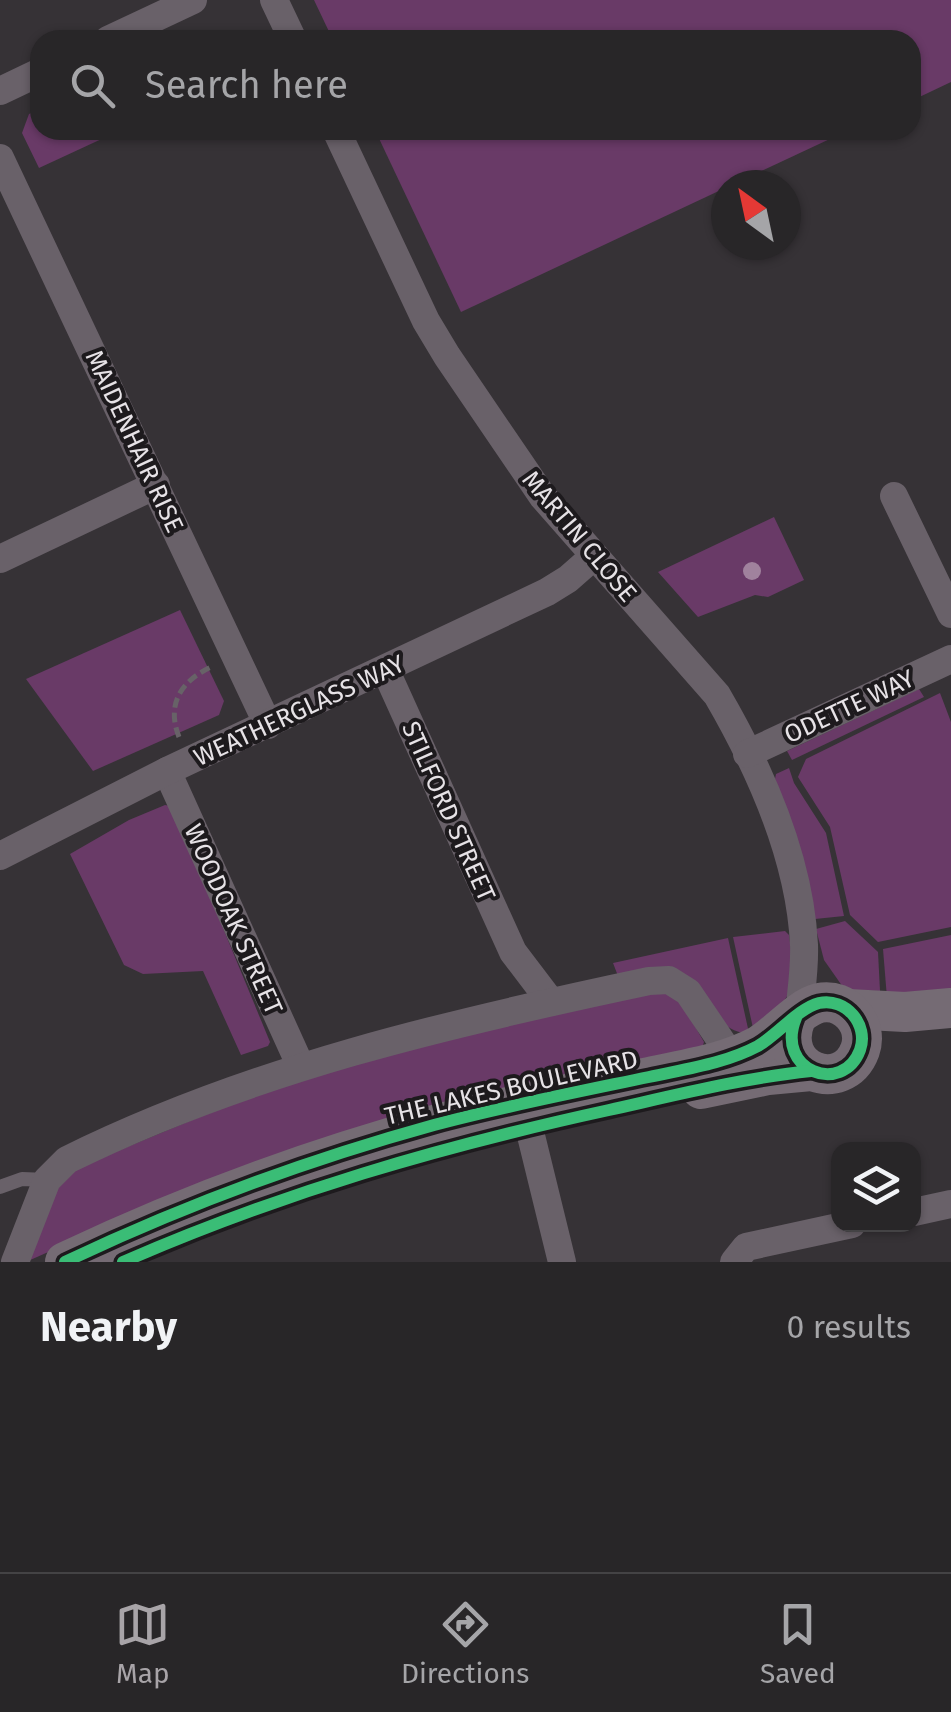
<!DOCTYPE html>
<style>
body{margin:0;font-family:"Fira Sans",sans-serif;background:#343234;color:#f1f3f6}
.controls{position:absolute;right:30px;bottom:30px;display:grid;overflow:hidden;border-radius:20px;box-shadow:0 2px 8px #0004}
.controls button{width:90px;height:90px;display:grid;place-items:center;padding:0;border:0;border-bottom:2px solid #444345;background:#282628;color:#f1f3f6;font:50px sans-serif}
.compass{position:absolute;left:711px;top:170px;width:90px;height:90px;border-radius:50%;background:#282628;box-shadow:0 2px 8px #0004;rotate:327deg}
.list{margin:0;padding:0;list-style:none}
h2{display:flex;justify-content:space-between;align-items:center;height:130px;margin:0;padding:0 40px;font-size:42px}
h2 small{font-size:32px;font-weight:400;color:#a5a5a8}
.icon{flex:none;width:55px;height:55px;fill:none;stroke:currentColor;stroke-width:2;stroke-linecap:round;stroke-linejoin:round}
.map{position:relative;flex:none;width:951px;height:1262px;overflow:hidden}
.search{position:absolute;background:#282628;box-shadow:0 2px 8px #0004;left:30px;right:30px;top:30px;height:110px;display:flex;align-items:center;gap:25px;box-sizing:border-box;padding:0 35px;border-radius:30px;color:#a5a5a8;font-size:38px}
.sheet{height:310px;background:#282628}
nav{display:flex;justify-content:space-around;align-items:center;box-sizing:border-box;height:140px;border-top:2px solid #444345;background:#282628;font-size:28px;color:#a5a5a8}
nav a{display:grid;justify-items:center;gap:5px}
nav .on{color:#a8a4a8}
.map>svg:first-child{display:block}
.green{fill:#693a67}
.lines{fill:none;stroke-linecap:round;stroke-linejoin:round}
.path{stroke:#676267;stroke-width:5;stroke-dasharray:10 5;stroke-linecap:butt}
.lane{stroke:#696169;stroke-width:14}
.street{stroke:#696169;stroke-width:28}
.secondary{stroke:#756b74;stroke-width:40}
.cycleway-casing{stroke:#1d1a1d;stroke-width:19}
.cycleway{stroke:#3abd76;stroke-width:12}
.tree{fill:#a0829d}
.labels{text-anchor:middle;stroke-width:8;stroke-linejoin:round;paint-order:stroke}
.street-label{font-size:25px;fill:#e6e2e6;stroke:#1d1a1d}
</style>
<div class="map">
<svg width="951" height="1262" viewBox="0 0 951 1262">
<rect width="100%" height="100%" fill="#363236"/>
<g class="green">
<path d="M 314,0 L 951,0 L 951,82 L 911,101 L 911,40 L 333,40 Z"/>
<path d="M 40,109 L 40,130 L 121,130 L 39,168 L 22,133 L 29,114 Z"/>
<path d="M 375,130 L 849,130 L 461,312 Z"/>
<path d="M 774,517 L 804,580 L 768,597 L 755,595 L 698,617 L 658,572 Z"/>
<path d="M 180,610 L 224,701 L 219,715 L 93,771 L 26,679 Z"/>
<path d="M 919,689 L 924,697 L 792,760 L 787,751 Z"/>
<path d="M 940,693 L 951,722 L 951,927 L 878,942 L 850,915 L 830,827 L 798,777 L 806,759 Z"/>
<path d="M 789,768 L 794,783 L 826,833 L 844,916 L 815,919 L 775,779 L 776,774 Z"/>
<path d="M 165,805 L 170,806 L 180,824 L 270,1042 L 268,1046 L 241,1055 L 203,971 L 143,974 L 124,965 L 70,854 L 129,820 Z"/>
<path d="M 845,921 L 878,952 L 880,991 L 845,990 L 824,960 L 816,929 Z"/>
<path d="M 785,931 L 789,935 C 796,987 797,997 753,1028 L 733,937 Z"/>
<path d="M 951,935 L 951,995 L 887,998 L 883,949 Z"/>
<path d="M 728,938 L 749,1033 C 709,1034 708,976 670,968 L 618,976 L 613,963 Z"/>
<path d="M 656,989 L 678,997 L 704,1042 L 701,1051 L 136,1213 L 28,1261 L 62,1174 L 269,1088 L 368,1056 Z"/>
</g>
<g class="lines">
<path class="path" d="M 179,737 C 166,704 181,681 211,667"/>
<path class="lane" d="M 0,1187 L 22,1179 L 47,1180"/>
<g class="street">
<path d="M 274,0 L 293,40"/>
<path d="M 108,40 L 193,0"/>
<path d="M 0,91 L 40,72"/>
<path d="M 336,130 L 426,321 L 447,356 L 543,497 L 717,695 C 760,769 800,858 804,945 C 805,968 801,992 799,1015"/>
<path d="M 0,158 L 268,725"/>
<path d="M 894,496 L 951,614"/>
<path d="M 0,559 L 156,485"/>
<path d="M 385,669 L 513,952 L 551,1002"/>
<path d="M 747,754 L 951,659"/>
<path d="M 167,771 L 301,1067"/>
<path d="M 0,856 L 167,771 L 547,592 L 568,579 L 593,557"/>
<path d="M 523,1103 L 562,1262"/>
<path d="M 914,1212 L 951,1204"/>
<path d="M 15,1262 L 47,1180 L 67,1160 C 251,1069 450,1023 649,981 L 669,980 L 688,992 L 732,1057"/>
<path d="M 734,1262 L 746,1247 L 852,1224"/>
</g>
<g class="secondary">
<path d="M 848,1009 L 905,1012 L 951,1008"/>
<path d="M 701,1089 L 768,1075 L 811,1071"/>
<path d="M 65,1262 C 183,1206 307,1160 434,1125 C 505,1106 577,1092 649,1077 C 685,1069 724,1064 758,1046 C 777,1035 799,1008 819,1003 C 846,997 869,1025 860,1050 C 843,1096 774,1071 796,1018"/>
</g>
<g class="cycleway-casing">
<g id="cycleway">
<path d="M 65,1262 C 183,1206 307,1160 434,1125 C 505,1106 577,1092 649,1077 C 685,1069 724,1064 758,1046 C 777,1035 799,1008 819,1003 C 846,997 869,1025 860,1050 C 843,1096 774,1071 796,1018"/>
<path d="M 123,1262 C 284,1192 439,1147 609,1110 C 676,1095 743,1078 811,1071"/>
</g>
</g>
<use href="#cycleway" class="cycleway"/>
</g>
<circle class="tree" cx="752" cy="571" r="9"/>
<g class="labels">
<g class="street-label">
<text transform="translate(135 441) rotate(65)" y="9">MAIDENHAIR RISE</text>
<text transform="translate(580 536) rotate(50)" y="9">MARTIN CLOSE</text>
<text transform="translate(849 706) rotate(-25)" y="9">ODETTE WAY</text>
<text transform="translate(299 710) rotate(-25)" y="9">WEATHERGLASS WAY</text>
<text transform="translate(449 811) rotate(66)" y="9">STILFORD STREET</text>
<text transform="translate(234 919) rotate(66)" y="9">WOODOAK STREET</text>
<text transform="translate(511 1087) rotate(-13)" y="9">THE LAKES BOULEVARD</text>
</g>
</g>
</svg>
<div class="controls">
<button><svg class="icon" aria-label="layers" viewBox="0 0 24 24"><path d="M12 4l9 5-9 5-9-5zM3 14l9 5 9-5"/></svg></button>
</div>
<svg class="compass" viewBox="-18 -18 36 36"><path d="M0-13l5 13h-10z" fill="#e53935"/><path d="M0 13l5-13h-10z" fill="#a5a5a8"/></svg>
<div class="search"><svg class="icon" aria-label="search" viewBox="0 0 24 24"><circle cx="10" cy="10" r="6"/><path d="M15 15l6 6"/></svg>Search here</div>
</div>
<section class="sheet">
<h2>Nearby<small>0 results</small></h2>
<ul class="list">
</ul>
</section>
<nav>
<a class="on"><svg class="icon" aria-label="map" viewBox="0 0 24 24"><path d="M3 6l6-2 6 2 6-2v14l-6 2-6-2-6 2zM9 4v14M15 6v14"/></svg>Map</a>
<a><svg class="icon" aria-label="directions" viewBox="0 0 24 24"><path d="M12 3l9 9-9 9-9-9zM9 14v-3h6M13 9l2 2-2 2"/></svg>Directions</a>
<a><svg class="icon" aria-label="saved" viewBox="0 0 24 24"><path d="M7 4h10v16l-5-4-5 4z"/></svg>Saved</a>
</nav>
